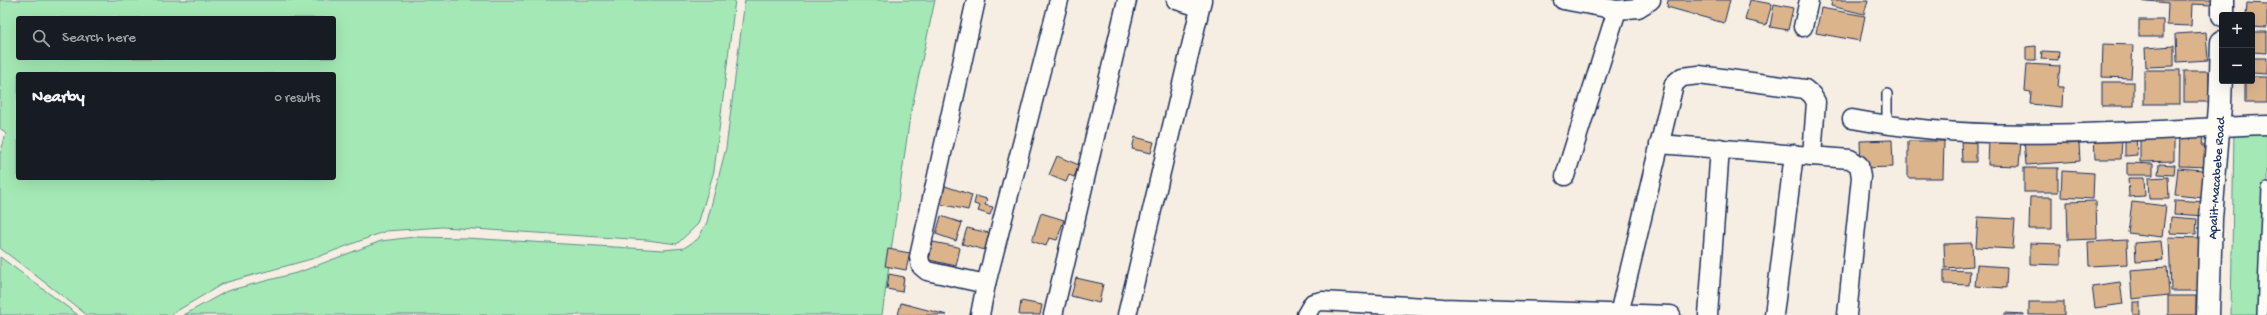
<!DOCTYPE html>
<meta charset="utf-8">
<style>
body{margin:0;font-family:"Gochi Hand",sans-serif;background:#20242c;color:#f1f3f6}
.controls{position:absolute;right:12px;top:12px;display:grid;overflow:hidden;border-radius:4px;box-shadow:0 4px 16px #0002}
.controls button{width:36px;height:36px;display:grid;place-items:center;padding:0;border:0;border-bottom:1px solid #363941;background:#171b24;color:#f1f3f6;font:20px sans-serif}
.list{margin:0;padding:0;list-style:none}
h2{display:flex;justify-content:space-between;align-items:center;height:52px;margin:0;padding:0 16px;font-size:17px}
h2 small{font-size:13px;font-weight:400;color:#9ea1a6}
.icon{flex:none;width:22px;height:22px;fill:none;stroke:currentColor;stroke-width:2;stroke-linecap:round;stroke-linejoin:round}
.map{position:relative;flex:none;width:2267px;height:315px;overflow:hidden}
.search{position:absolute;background:#171b24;box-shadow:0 4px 16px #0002;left:16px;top:16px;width:320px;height:44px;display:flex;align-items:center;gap:10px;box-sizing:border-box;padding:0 14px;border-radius:4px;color:#9ea1a6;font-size:15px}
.panel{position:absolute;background:#171b24;box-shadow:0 4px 16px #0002;left:16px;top:72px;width:320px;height:108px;border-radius:4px}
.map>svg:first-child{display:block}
.green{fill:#a4e9b5;stroke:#608c8a;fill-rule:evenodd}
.building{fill:#dbb48c;stroke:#1b2f5e}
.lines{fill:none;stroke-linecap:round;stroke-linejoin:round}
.lane-casing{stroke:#1b2f5e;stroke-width:12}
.street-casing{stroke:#1b2f5e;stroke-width:21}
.secondary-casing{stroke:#1b2f5e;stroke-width:25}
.lane{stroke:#fdfcf7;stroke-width:9}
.street{stroke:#fdfcf7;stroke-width:18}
.secondary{stroke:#fdfcf7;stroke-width:22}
.labels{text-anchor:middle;stroke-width:4;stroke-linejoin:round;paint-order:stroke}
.street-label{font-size:13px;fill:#1b2f5e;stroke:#fdfcf7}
</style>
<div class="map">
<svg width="2267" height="315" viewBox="0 0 2267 315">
<rect width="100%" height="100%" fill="#f6eee2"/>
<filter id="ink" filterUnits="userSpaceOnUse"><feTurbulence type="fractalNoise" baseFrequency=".025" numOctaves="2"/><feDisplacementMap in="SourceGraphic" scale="8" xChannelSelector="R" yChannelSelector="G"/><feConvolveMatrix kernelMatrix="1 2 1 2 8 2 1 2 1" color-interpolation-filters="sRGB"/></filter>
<g filter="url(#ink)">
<g class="green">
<path d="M 0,0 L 735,0 L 714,171 L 698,224 L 677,244 L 647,240 L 442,227 L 386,231 L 315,258 L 224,283 L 170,315 L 87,315 L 0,248 L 0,154 L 6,134 L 0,128 ZM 18,18 L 334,18 L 334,58 L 18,58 ZM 18,74 L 334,74 L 334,178 L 18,178 Z"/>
<path d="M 745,0 L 935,0 L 910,116 L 882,315 L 184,315 L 227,291 L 300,272 L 381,241 L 414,237 L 466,238 L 663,250 L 684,248 L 698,239 L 707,222 L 726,148 Z"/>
<path d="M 2234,130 L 2267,132 L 2267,315 L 2231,315 Z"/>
<path d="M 0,257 L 78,315 L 0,315 Z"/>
</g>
<g class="building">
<path d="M 1668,0 L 1730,0 L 1724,23 L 1667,7 Z"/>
<path d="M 1750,0 L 1772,4 L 1766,25 L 1745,20 Z"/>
<path d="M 1832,0 L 1868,0 L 1864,14 L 1831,6 Z"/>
<path d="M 2138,0 L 2212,0 L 2211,5 L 2192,4 L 2191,26 L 2167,25 L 2168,3 Z"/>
<path d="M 2247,3 L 2267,4 L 2267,28 L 2252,27 L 2252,15 L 2246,15 Z"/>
<path d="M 1774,4 L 1793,8 L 1788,30 L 1770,27 Z"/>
<path d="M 1821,8 L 1865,16 L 1860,41 L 1816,33 Z"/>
<rect x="2139" y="20" width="24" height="17"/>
<path d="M 2206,32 L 2208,60 L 2177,62 L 2176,34 Z"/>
<path d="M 2252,32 L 2267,32 L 2267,53 L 2252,52 Z"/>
<path d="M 2103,44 L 2133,45 L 2131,78 L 2102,77 Z"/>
<path d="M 2036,46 L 2036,60 L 2026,60 L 2026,47 Z"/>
<path d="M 2174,46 L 2174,66 L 2146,67 L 2145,48 Z"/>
<path d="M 2042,51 L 2059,52 L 2058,60 L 2041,59 Z"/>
<path d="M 2252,58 L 2267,58 L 2267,74 L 2252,73 Z"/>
<path d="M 2027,64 L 2060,66 L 2058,87 L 2063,87 L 2062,107 L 2030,104 L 2031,92 L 2025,91 Z"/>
<rect x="2144" y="70" width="36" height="34"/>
<rect x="2184" y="71" width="25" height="31"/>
<path d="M 2252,77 L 2267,77 L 2267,103 L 2245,103 L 2245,81 L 2252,81 Z"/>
<rect x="2102" y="82" width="32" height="24"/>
<path d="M 2180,131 L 2203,132 L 2202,146 L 2211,146 L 2211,167 L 2179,166 Z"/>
<path d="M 2140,132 L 2174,132 L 2174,161 L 2140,162 Z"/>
<path d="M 2125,133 L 2136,133 L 2137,155 L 2125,156 Z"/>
<path d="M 2094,134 L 2122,135 L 2121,159 L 2095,159 Z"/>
<path d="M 1135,137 L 1154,142 L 1151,153 L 1132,149 Z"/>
<path d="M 2067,137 L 2067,144 L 2079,143 L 2080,161 L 2026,165 L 2024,140 Z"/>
<path d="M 1989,139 L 2021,140 L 2019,166 L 1988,165 Z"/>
<path d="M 1892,140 L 1893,167 L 1861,168 L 1860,141 Z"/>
<path d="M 1961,140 L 1976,140 L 1976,162 L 1962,162 Z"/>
<path d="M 1908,141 L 1944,141 L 1943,178 L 1908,178 Z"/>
<path d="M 1057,156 L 1079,165 L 1074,177 L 1069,175 L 1066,182 L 1049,175 Z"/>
<path d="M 2127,163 L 2153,164 L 2153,175 L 2127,175 Z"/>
<path d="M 2159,164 L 2175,165 L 2174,175 L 2158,174 Z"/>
<rect x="2024" y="168" width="34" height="24"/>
<path d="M 2178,168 L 2205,170 L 2203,198 L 2175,195 Z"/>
<path d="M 2062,171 L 2094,173 L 2093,199 L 2061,197 Z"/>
<path d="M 2168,177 L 2169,199 L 2149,199 L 2148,178 Z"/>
<path d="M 2128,178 L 2144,178 L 2145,196 L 2129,197 Z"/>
<path d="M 945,186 L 972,195 L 968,210 L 940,204 Z"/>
<path d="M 976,196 L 987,199 L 985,205 L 993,207 L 990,215 L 978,211 L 980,206 L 974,204 Z"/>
<path d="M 2030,197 L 2052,197 L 2052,229 L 2029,229 Z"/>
<path d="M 2175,200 L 2207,202 L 2206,216 L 2174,214 Z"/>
<path d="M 2096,201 L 2097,239 L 2068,240 L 2067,202 Z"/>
<path d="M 2132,202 L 2166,206 L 2162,237 L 2128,233 Z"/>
<path d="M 1041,213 L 1064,220 L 1057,240 L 1049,238 L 1046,246 L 1032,241 Z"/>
<path d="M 941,216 L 962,223 L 956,241 L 936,234 Z"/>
<path d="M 1978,217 L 2015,219 L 2013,249 L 1976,247 Z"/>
<path d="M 2171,217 L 2197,219 L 2196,234 L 2170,233 Z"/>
<path d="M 967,228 L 989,233 L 985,250 L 962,244 Z"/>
<path d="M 2169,237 L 2202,238 L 2202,291 L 2171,291 Z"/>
<path d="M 2127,240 L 2128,264 L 2089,266 L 2088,242 Z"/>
<path d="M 2161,241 L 2163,260 L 2136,262 L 2135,243 Z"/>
<path d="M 933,242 L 958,247 L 960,248 L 956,266 L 929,260 Z"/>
<path d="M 1972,243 L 1973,266 L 1945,268 L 1944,244 Z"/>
<path d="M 2030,243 L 2061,244 L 2061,265 L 2030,264 Z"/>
<path d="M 888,249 L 910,253 L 906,270 L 885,266 Z"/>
<path d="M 1977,265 L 2007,267 L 2006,288 L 1975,286 Z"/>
<path d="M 2167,267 L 2169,295 L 2132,299 L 2130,270 Z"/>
<path d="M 1944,270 L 1970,271 L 1969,285 L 1944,284 Z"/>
<path d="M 889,274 L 904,277 L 902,292 L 887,289 Z"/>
<path d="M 1076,278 L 1103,284 L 1099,303 L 1071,296 Z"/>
<path d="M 2120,282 L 2123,304 L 2095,308 L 2092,286 Z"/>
<rect x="2168" y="296" width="28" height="19"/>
<path d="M 1021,301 L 1042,305 L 1040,315 L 1019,315 Z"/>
<rect x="2029" y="302" width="35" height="13"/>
<rect x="2133" y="302" width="7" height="13"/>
<path d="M 901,303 L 947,315 L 898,315 Z"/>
<path d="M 2005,313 L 2024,314 L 2024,315 L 2005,315 Z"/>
</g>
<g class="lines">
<g class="lane-casing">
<g id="lane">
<path d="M 1887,94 L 1887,125"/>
<path d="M 2262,315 L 2267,188"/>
</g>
</g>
<g class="street-casing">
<g id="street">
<path d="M 976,0 L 919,257 L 921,266 L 927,271 L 986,284"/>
<path d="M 1176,0 L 1199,7"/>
<path d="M 1563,0 L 1617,10 L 1638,8 L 1651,0"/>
<path d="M 1803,27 L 1809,0"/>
<path d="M 1852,119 C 1990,145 2128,130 2267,125"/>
<path d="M 1659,144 L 1850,159 L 1859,165 L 1861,177 L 1847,315"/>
<path d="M 1565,176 L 1617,10"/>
<path d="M 1619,314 L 1674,84 L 1682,77 L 1699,75 L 1805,89 L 1812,95 L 1816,102 L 1812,156"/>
<path d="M 980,315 L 986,284 L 1059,0"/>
<path d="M 1053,315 L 1127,0"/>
<path d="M 1127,315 L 1202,0"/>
<path d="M 1306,315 L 1313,303 L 1322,301 L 1443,308 L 1671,315"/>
<path d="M 1708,315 L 1720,148"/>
<path d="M 1774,315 L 1794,154"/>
</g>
</g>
<g class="secondary-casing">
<g id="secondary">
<path d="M 2223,15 L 2223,0"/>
<path d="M 2208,315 L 2211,218 L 2220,106 L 2222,42"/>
</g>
</g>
<use href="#lane" class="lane"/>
<use href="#street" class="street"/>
<use href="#secondary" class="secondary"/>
</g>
</g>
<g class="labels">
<g class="street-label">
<text transform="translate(2215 178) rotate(-86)" y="5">Apalit-Macabebe Road</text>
</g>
</g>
</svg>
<div class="controls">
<button>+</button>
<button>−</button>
</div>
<div class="search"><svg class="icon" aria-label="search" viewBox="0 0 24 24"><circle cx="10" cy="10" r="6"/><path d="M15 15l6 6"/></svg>Search here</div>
<section class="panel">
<h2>Nearby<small>0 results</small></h2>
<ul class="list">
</ul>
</section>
</div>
